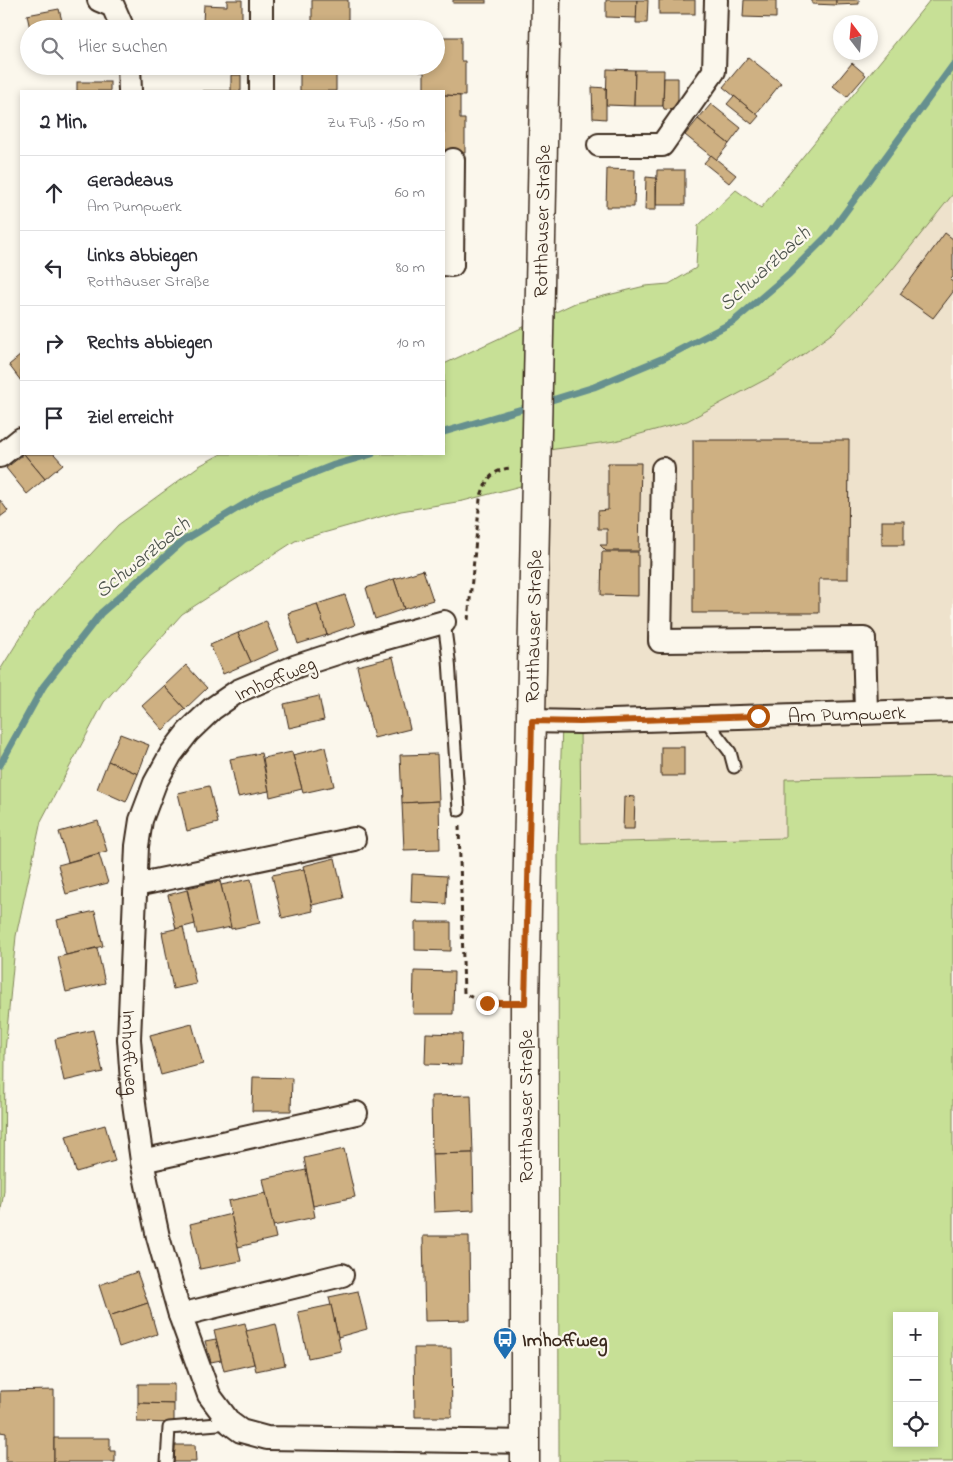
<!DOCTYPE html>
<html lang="de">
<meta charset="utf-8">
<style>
body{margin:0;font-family:"Indie Flower",sans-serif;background:#f2f2f3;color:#2b2b33}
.controls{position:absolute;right:15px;bottom:15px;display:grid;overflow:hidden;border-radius:0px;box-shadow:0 2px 8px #0003}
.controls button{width:45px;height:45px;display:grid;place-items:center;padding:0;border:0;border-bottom:1px solid #e1e1e2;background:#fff;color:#2b2b33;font:25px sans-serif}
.compass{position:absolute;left:833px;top:15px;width:45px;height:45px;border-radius:50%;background:#fff;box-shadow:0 2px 8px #0003;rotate:344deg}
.stop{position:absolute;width:15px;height:15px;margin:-11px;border:4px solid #b45309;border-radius:50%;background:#fff}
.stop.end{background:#b45309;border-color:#fff;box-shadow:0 1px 5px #0008}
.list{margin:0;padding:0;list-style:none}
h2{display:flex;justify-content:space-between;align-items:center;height:65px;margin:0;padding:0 20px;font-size:21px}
h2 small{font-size:16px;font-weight:400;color:#7c7c81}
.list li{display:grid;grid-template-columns:32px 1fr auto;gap:15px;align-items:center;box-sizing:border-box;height:75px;padding:0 20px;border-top:1px solid #e1e1e2}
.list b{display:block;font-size:19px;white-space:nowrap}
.list p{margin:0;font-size:16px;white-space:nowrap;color:#7c7c81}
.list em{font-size:16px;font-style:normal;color:#7c7c81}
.icon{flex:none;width:28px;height:28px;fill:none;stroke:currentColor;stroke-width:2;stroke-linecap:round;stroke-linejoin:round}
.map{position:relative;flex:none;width:953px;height:1462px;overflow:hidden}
.search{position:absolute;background:#fff;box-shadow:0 2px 8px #0003;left:20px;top:20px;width:425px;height:55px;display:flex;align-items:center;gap:12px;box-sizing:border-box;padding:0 18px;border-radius:28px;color:#7c7c81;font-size:19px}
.panel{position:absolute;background:#fff;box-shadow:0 2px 8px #0003;left:20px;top:90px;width:425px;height:365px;border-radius:0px}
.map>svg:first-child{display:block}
.built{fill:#eee2cc}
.green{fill:#c7e096;stroke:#81855a;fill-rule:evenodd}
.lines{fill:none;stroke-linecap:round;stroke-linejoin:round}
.stream{stroke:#66908f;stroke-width:7}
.building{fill:#ceb082;stroke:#3b2a1e}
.service-casing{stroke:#3b2a1e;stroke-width:15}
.minor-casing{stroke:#3b2a1e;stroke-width:26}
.secondary-casing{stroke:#3b2a1e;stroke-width:31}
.path{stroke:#3b2a1e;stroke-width:3;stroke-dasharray:5 4;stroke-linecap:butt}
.service{stroke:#fbf7ec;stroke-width:11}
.minor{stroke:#fbf7ec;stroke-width:22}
.secondary{stroke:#fbf7ec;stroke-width:28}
.route{stroke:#b45309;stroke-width:6}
.labels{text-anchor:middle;stroke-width:4.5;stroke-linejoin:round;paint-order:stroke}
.street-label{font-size:20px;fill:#3b2a1e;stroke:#fbf7ec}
.poi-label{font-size:20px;font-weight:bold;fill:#3b2a1e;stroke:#fbf7ec;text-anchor:start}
.water-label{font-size:21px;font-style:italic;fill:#4d544d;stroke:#fbf7ec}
</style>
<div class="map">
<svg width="953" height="1462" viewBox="0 0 953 1462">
<rect width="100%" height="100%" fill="#fbf7ec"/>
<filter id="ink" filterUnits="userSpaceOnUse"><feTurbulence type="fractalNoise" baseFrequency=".02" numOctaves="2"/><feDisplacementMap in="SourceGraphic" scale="10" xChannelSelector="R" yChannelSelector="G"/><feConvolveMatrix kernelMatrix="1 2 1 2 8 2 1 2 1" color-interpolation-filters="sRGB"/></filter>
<g filter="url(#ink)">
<path class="built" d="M 953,194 L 953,776 L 786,779 L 786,838 L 581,843 L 580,724 L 533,720 L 541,451 L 615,441 L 687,421 L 774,375 L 834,332 L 884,280 Z"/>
<g class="green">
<path d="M 930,0 L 953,0 L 953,194 L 884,280 L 834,332 L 774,375 L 687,421 L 615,441 L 541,451 L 532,483 L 463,501 L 401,511 L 295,541 L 182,614 L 104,702 L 41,821 L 16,936 L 5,1051 L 4,1191 L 0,1216 L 0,670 L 35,614 L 118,525 L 199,466 L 221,454 L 444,454 L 444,364 L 575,303 L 645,286 L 669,284 L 696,268 L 698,226 L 736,190 L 761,208 Z"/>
<path d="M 562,723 L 580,724 L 581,843 L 785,838 L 785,779 L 953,776 L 953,1462 L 559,1462 L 558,848 ZM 897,1316 L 934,1316 L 934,1443 L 897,1443 Z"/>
</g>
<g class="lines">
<g class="stream">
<path d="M 542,403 L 594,387 L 666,357 L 733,322 L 789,274 L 830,233 L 953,65"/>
<path d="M 444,432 L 532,406"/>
<path d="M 0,765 L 43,687 L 101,613 L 183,541 L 263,493 L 334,465 L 372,454"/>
</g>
</g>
<g class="building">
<path d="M 227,0 L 242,0 L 242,22 L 203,22 L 204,5 L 227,6 Z"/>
<rect x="312" y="0" width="36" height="29"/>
<rect x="453" y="0" width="33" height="3"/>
<path d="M 606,0 L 637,0 L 637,18 L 606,17 Z"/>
<path d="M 637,0 L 648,0 L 647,23 L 636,23 Z"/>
<rect x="659" y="0" width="36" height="14"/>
<path d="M 744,0 L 776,0 L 776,18 L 743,17 Z"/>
<path d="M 812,0 L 836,0 L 836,5 L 812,4 Z"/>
<path d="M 836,0 L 859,0 L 859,4 L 836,5 Z"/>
<path d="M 59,9 L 64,29 L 30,29 L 27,15 Z"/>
<path d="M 203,22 L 242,22 L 241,29 L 203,29 Z"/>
<path d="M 436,37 L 461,37 L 461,61 L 465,61 L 465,96 L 444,95 L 444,91 L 424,91 L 424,72 L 419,72 L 419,66 L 436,66 Z"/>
<path d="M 748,57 L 781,83 L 756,114 L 723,87 Z"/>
<path d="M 852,63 L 866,75 L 847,97 L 833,86 Z"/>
<path d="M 300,69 L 336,70 L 336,91 L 300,91 Z"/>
<path d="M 607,69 L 635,70 L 634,106 L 606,105 Z"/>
<path d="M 635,70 L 664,70 L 663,106 L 634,106 Z"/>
<path d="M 231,75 L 241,75 L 241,91 L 203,91 L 231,91 Z"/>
<path d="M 664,78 L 678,78 L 678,105 L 675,110 L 664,109 L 663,106 Z"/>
<rect x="77" y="82" width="33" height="9"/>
<path d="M 592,87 L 606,88 L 606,119 L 593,118 Z"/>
<path d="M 444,95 L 460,96 L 460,119 L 465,119 L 465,153 L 444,153 Z"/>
<path d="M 734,96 L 759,116 L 752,124 L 727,104 Z"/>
<path d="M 711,104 L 741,128 L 729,144 L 698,119 Z"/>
<path d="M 698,119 L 729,144 L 716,160 L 685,135 Z"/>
<path d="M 711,155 L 736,175 L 729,183 L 704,163 Z"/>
<path d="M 607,169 L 635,170 L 634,207 L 606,207 Z"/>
<path d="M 657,170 L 685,170 L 685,205 L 656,205 Z"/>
<path d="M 646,177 L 656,178 L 656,210 L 645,210 Z"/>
<path d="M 945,233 L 953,239 L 953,277 L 950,280 L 953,282 L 953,292 L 933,318 L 900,294 Z"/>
<path d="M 21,355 L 21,381 L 9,365 Z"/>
<path d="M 693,440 L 849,440 L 848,579 L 819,579 L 819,613 L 693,613 Z"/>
<path d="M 24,454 L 54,454 L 63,464 L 45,479 Z"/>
<path d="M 24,454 L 45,479 L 27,494 L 6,468 Z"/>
<path d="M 608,463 L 641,463 L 639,551 L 606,551 L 600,545 L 607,545 L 607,529 L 598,529 L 598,511 L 608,510 Z"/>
<path d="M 0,500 L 8,511 L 0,517 Z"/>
<rect x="882" y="521" width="22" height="24"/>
<path d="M 602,552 L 638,552 L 638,596 L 601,595 Z"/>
<path d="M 423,570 L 433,600 L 404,609 L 394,579 Z"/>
<path d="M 394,579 L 404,609 L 375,619 L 366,588 Z"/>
<path d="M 345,595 L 355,625 L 327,635 L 317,604 Z"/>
<path d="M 317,604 L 327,635 L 298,644 L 288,613 Z"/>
<path d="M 266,621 L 278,650 L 251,662 L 238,633 Z"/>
<path d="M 238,633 L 251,662 L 223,674 L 210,645 Z"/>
<path d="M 393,657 L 410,729 L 374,738 L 357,666 Z"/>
<path d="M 186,665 L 207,688 L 185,709 L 164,686 Z"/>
<path d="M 164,686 L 185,709 L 163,730 L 142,706 Z"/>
<path d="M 319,696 L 324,720 L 289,728 L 284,704 Z"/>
<path d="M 120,734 L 149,745 L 138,774 L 108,761 Z"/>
<path d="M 325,747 L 334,786 L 303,793 L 293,755 Z"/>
<rect x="661" y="747" width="23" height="29"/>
<path d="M 292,752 L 302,789 L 270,797 L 263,758 Z"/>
<path d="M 261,753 L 269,791 L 238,797 L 230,759 Z"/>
<path d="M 437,754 L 439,801 L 402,803 L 400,755 Z"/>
<path d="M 108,761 L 138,774 L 126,802 L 97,789 Z"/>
<path d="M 209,786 L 218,823 L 187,831 L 178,793 Z"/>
<path d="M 624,796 L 635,797 L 634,829 L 623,829 Z"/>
<path d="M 439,801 L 440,849 L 404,850 L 402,803 Z"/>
<path d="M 98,821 L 107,851 L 68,862 L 59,832 Z"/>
<path d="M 99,854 L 108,883 L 66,894 L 58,865 Z"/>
<path d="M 335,858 L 344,898 L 312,905 L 303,866 Z"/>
<path d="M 304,869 L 313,911 L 282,918 L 272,875 Z"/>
<path d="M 412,874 L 447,876 L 446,904 L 411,902 Z"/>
<path d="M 251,879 L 260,923 L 231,929 L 221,885 Z"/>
<path d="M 220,881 L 231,927 L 197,934 L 187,888 Z"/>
<path d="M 187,890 L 195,924 L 176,929 L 168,895 Z"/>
<path d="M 95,911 L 103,946 L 66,955 L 57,920 Z"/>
<path d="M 415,922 L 451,922 L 451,951 L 415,950 Z"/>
<path d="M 183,927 L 196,984 L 173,989 L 162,932 Z"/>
<path d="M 97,948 L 105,983 L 66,992 L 58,957 Z"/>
<path d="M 414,971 L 454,972 L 453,1014 L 413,1014 Z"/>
<path d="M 192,1024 L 203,1064 L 161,1075 L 150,1035 Z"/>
<path d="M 93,1030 L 103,1072 L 64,1081 L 55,1039 Z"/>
<path d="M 426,1033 L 462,1034 L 461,1065 L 425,1064 Z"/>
<path d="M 253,1077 L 292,1078 L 291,1111 L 252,1111 Z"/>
<path d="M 471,1095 L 473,1153 L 432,1154 L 431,1096 Z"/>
<path d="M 105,1125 L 115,1161 L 76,1172 L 66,1136 Z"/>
<path d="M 344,1149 L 355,1197 L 313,1206 L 304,1158 Z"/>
<path d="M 473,1153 L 474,1210 L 434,1212 L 432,1154 Z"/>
<path d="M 306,1170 L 315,1217 L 273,1226 L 263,1179 Z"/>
<path d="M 266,1193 L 276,1238 L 238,1247 L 228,1201 Z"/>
<path d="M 231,1214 L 241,1261 L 200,1269 L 190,1224 Z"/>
<path d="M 423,1236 L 469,1236 L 470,1320 L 425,1321 Z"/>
<path d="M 137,1272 L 148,1303 L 109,1316 L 99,1285 Z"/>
<path d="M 358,1291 L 367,1329 L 338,1337 L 329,1297 Z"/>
<path d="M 148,1303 L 157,1334 L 119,1347 L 109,1316 Z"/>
<path d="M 331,1305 L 341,1351 L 308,1358 L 298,1312 Z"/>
<path d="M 245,1323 L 254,1364 L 224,1371 L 214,1330 Z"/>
<path d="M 276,1324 L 285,1365 L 256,1371 L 246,1331 Z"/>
<path d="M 216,1339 L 221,1360 L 211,1362 L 205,1341 Z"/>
<path d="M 414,1348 L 451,1348 L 452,1417 L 415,1417 Z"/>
<path d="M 138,1384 L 174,1384 L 174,1404 L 138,1403 Z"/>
<path d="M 54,1390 L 54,1462 L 6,1462 L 6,1433 L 0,1432 L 0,1391 Z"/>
<path d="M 138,1403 L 174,1404 L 174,1423 L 137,1422 Z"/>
<path d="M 54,1438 L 110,1438 L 110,1451 L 115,1451 L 115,1462 L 54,1462 Z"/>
<path d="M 175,1445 L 195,1445 L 196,1462 L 174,1462 Z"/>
</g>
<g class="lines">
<g class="service-casing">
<g id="service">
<path d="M 444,622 L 449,660 L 459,810"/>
<path d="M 704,718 L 730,752 L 734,767"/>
<path d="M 167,1462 L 169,1428 L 230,1423"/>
</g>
</g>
<g class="minor-casing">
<g id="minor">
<path d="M 99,0 L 113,6 L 123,29"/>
<path d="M 261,29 L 261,0"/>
<path d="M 129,66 L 130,91"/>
<path d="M 261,91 L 261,66"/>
<path d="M 599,145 L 662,145 L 714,71 L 716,0"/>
<path d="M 444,264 L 452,265 L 453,160"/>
<path d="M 0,456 L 21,439"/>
<path d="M 663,469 L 660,641 L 864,639 L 866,712"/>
<path id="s1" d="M 444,622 L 365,644 L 297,666 L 238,691 L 212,709 L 188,732 L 171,754 L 155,783 L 141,820 L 137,846 L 129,1039 L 133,1096 L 142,1161 L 158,1237 L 180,1315 L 209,1395 L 230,1423 L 241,1431 L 267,1438 L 525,1442"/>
<path id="s2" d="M 532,721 L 580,722 L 953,710"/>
<path d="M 136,885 L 354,839"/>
<path d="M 142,1161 L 356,1113"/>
<path d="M 180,1315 L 342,1275"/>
</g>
</g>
<g class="secondary-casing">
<g id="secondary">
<path id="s3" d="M 525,1462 L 525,1003 L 546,0"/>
</g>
</g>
<g class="path">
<path d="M 468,620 L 480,499 C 486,480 492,469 512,468"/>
<path d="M 459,826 L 464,993 C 478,1001 485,1003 501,1003"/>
</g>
<use href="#service" class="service"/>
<use href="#minor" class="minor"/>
<use href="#secondary" class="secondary"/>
</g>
</g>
<g class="lines" filter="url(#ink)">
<path class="route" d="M 487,1003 L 525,1003 L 532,721 L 580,722 L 758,716"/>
</g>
<defs>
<g id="bus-pin" transform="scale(1.25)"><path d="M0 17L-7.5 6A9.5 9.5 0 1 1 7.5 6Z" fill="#1f6fb2" stroke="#fbf7ec"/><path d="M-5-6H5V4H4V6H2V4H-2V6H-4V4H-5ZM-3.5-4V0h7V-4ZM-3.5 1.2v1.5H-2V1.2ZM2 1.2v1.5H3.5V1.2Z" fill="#fff"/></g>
</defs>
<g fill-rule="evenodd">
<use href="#bus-pin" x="505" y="1339"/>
</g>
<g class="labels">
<g class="street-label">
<text dy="7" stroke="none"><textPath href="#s3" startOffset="1241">Rotthauser Straße</textPath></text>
<text dy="7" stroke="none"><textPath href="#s3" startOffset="836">Rotthauser Straße</textPath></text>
<text transform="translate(275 678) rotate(-23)" y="7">Imhoffweg</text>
<text dy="7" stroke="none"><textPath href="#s2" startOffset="315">Am Pumpwerk</textPath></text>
<text dy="7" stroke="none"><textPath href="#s1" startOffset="616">Imhoffweg</textPath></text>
<text transform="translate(525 1106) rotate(-90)" y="7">Rotthauser Straße</text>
</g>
<g class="poi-label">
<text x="522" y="1346">Imhoffweg</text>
</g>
<g class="water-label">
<text transform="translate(764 268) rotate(-42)" y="7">Schwarzbach</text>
<text transform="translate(142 557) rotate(-39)" y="7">Schwarzbach</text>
</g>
</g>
</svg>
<div class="controls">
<button>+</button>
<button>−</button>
<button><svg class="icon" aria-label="locate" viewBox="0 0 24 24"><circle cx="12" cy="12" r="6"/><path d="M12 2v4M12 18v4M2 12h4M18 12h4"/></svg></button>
</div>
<svg class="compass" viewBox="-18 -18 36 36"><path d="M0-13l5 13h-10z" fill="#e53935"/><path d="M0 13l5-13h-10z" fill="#7c7c81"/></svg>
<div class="stop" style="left:758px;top:716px"></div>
<div class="stop end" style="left:487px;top:1003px"></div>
<div class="search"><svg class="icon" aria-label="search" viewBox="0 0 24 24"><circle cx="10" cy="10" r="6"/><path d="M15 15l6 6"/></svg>Hier suchen</div>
<section class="panel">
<h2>2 Min.<small>Zu Fuß · 150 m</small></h2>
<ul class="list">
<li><svg class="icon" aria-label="ahead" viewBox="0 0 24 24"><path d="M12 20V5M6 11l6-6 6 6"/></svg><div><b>Geradeaus</b><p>Am Pumpwerk</p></div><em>60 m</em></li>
<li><svg class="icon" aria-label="left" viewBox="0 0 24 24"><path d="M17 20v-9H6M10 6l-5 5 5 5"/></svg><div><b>Links abbiegen</b><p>Rotthauser Straße</p></div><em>80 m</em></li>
<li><svg class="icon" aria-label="right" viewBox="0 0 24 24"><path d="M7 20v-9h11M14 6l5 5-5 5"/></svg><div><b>Rechts abbiegen</b></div><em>10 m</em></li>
<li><svg class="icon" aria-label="arrive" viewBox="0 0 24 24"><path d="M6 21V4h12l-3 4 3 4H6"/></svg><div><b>Ziel erreicht</b></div></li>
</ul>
</section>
</div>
